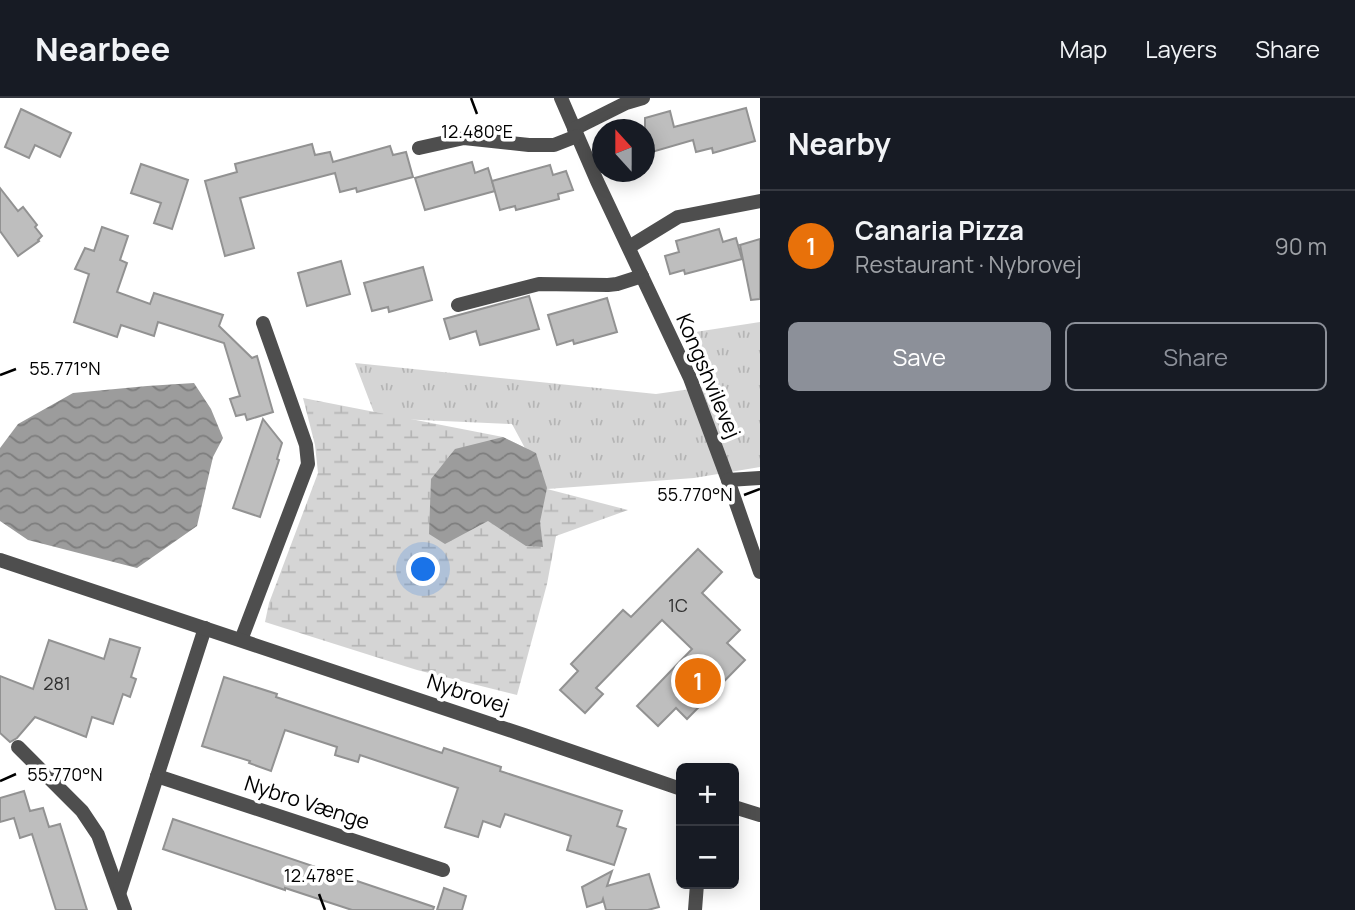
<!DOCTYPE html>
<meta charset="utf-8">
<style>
body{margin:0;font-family:Manrope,sans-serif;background:#242831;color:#f1f3f6}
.controls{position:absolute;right:21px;bottom:21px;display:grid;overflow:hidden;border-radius:10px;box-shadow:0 4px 18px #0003}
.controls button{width:63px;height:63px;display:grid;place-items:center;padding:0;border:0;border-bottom:2px solid #363941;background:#171b24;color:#f1f3f6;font:35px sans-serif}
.compass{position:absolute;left:592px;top:21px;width:63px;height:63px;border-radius:50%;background:#171b24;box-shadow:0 4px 18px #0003;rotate:339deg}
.you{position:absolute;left:424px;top:472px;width:24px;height:24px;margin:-18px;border:5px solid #fff;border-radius:50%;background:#1a73e8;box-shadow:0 0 0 10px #1a73e833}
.badge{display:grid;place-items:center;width:46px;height:46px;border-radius:50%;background:#8c9099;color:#fff;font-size:23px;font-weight:700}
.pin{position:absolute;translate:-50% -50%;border:4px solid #fff;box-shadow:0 2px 7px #0006}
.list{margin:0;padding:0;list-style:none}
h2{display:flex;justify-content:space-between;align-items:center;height:91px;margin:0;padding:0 28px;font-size:30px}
h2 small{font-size:23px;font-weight:400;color:#9ea1a6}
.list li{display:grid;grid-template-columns:46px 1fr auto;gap:21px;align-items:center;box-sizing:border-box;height:112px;padding:0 28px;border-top:2px solid #363941}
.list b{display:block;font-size:26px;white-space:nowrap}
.list p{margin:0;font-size:23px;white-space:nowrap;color:#9ea1a6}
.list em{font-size:23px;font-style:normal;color:#9ea1a6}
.actions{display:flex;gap:14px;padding:21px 28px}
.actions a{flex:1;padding:16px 0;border:2px solid #8c9099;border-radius:10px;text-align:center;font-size:24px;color:#8c9099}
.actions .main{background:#8c9099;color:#fff}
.map{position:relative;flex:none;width:760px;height:812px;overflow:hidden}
header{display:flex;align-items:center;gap:42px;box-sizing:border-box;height:98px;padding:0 35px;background:#171b24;border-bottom:2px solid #363941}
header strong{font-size:33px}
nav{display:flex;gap:38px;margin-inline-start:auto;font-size:24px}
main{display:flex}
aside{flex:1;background:#171b24}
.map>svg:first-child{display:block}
.grass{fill:url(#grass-tufts)}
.wetland{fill:url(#wetland-marsh)}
.water{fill:url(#water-waves)}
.building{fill:#bebebe;stroke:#929292;stroke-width:2}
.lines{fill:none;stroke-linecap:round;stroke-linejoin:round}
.minor{stroke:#4e4e4e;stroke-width:14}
.tertiary{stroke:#4e4e4e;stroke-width:14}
.ticks{fill:none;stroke:#000;stroke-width:2.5}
.labels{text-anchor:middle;stroke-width:7;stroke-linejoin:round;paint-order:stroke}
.number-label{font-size:18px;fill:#303030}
.street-label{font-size:21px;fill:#000;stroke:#fff}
.ticks-label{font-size:18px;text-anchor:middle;fill:#000;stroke:#fff;stroke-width:7;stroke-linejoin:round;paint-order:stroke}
</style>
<header>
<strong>Nearbee</strong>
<nav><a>Map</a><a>Layers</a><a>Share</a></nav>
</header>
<main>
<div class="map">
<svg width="760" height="812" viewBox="0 0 760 812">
<defs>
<pattern id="grass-tufts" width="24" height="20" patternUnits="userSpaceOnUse" patternTransform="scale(1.75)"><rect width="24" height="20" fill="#d5d5d5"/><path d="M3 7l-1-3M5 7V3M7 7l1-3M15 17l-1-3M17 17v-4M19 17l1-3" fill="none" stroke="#b5b5b5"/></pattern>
<pattern id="wetland-marsh" width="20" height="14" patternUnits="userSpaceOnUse" patternTransform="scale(1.75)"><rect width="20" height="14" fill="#d5d5d5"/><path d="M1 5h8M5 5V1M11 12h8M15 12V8" fill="none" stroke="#b5b5b5"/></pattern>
<pattern id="water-waves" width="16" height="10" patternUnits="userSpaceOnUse" patternTransform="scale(1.75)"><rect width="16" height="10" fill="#9c9c9c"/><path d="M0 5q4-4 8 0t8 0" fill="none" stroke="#7d7d7d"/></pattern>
</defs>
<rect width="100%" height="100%" fill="#fff"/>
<path class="grass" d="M 760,224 L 760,369 L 694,380 L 547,391 L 512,326 L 376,320 L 355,265 L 656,296 L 712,288 L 689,235 Z"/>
<path class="wetland" d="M 303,300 L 503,339 L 536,355 L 547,391 L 628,412 L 556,438 L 547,486 L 517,597 L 417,572 L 265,524 L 269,505 L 318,375 L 315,347 Z"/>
<g class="water">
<path d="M 194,285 L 211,311 L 223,340 L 213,359 L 197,428 L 137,470 L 28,442 L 0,423 L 0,350 L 18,326 L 73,295 L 147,288 Z"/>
<path d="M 503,339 L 536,355 L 547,390 L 540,424 L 543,449 L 526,448 L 488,423 L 445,446 L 429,436 L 431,381 L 455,351 Z"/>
</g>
<g class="building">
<path d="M 746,10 L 755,43 L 713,55 L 712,50 L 696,54 L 693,42 L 645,56 L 645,20 L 670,13 L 674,29 Z"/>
<path d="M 21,11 L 71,35 L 60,59 L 35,47 L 29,60 L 5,49 Z"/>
<path d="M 312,46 L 315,57 L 330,54 L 333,64 L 390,48 L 393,57 L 406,54 L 413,79 L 357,94 L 356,90 L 340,94 L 335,75 L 240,100 L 254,150 L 225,158 L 205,83 L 237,74 L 235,66 Z"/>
<path d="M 472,64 L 475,75 L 488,70 L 495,93 L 425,112 L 415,80 Z"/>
<path d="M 141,66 L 188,82 L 172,131 L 154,125 L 161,105 L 131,95 Z"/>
<path d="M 550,67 L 553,77 L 566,73 L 573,92 L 558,96 L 559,101 L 516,112 L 515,108 L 500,112 L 492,83 Z"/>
<path d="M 0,90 L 18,113 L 23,109 L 37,127 L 35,129 L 42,138 L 38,142 L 39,143 L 18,158 L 0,133 Z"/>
<path d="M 102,129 L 128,138 L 120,162 L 127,165 L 117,194 L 150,206 L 154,195 L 223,217 L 219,228 L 252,260 L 257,258 L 273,314 L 247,322 L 245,316 L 236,318 L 230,301 L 240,298 L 224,245 L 158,224 L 154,238 L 121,227 L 117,239 L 74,224 L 89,176 L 75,171 L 85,150 L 94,153 Z"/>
<path d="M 719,131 L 723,144 L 736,140 L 742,161 L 685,176 L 684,172 L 670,176 L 665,158 L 679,154 L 676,143 Z"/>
<path d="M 760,141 L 760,201 L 751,202 L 740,147 Z"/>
<path d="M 341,163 L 350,196 L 307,208 L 298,175 Z"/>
<path d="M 423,169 L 432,202 L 389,214 L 388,209 L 372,213 L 364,185 Z"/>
<path d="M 529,198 L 539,231 L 480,247 L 476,233 L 450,241 L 444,221 Z"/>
<path d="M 607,200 L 617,234 L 574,246 L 573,242 L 557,247 L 548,217 Z"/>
<path d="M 263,321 L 282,345 L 277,361 L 279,362 L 260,419 L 233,410 Z"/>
<path d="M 698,451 L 722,474 L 702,495 L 740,532 L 727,545 L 745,562 L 687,621 L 676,610 L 658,628 L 637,608 L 692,551 L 662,522 L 596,590 L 603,596 L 585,615 L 560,592 L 578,573 L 571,566 L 623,512 L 631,519 Z"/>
<path d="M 110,541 L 140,550 L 131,579 L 136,581 L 130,599 L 123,596 L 113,626 L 92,619 L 86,639 L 35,619 L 17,640 L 10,644 L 0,635 L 0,578 L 33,591 L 49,542 L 104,561 Z"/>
<path d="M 224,579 L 277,596 L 276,599 L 442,655 L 444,650 L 501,669 L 500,673 L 622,713 L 617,728 L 626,731 L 614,767 L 567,752 L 571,738 L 505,716 L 500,729 L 483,723 L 478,739 L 445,729 L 458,690 L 360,657 L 358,664 L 335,657 L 337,649 L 285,632 L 271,673 L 249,665 L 250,663 L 202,648 Z"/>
<path d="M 24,693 L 30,713 L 43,710 L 49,729 L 60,726 L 87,812 L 56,812 L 32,736 L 20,740 L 14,720 L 0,724 L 0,700 Z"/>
<path d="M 173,721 L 434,809 L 433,812 L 352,812 L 285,790 L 285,792 L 163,751 Z"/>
<path d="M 612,773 L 607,788 L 649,776 L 659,809 L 648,812 L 606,812 L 603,801 L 602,804 L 587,809 L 582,789 Z"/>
<path d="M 444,790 L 466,798 L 462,812 L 437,812 Z"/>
</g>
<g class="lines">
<g class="minor">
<path d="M 561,0 L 597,83 L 690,280 L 728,382 L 760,474"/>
<path d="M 574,31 L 626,5 L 643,0"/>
<path d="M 419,50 L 464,40 L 529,47 L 554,47 L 577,38"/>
<path d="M 629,149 L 678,119 L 760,103"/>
<path d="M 458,207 L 539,186 L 608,187 L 617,186 L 642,178"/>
<path d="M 728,382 L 760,380"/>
<path d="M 241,542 L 308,366 L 306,347 L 263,225"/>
<path d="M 18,649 L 82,713 L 98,737 L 125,812"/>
<path d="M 157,678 L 443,772"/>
<path d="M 120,793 L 205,530"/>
<path d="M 695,812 L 697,786"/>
</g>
<g class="tertiary">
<path d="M 0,462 L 524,637 L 681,691"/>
<path d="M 734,709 L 760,717"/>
</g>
</g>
<path class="ticks" d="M 471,0 L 477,16M 0,277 L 16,271M 744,397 L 760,391M 0,683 L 16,676M 319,796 L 325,812"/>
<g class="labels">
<g class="number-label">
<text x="678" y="514">1C</text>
<text x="57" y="592">281</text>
</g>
<g class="street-label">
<text transform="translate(708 278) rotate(67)" y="7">Kongshvilevej</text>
<text transform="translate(468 596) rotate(18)" y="7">Nybrovej</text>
<text transform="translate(307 705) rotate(18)" y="7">Nybro Vænge</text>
</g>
</g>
<g class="ticks-label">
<text x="477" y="40">12.480°E</text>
<text x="65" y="277">55.771°N</text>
<text x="695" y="403">55.770°N</text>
<text x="65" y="683">55.770°N</text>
<text x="319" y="784">12.478°E</text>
</g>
</svg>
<div class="controls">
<button>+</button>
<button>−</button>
</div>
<svg class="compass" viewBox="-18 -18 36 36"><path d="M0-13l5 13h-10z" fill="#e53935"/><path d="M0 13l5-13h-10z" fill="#9ea1a6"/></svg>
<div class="you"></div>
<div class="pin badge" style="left:698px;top:583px;background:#e8710a">1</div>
</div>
<aside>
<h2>Nearby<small></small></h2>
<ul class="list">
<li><span class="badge" style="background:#e8710a">1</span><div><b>Canaria Pizza</b><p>Restaurant · Nybrovej</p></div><em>90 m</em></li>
</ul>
<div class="actions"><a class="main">Save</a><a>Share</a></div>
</aside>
</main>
